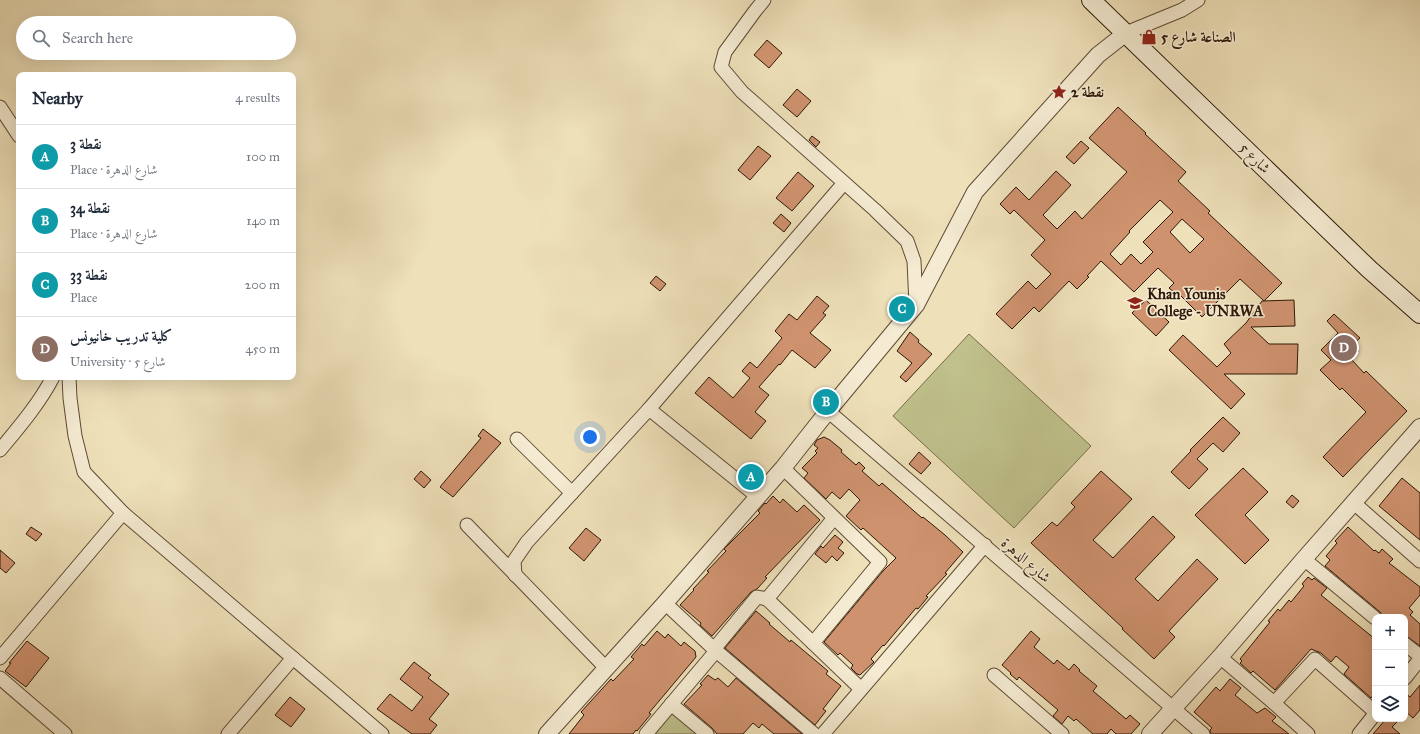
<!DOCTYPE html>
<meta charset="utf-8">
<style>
body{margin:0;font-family:"IM FELL Great Primer",Amiri,serif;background:#f6f6f7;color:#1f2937}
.controls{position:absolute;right:12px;bottom:12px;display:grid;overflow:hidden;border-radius:8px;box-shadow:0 4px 16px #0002}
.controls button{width:36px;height:36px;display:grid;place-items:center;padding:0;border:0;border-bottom:1px solid #e0e1e3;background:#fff;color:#1f2937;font:20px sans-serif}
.you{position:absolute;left:590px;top:437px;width:14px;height:14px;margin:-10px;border:3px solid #fff;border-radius:50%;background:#1a73e8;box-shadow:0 0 0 6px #1a73e833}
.badge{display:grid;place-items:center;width:26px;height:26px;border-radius:50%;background:#0f766e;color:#fff;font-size:13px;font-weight:700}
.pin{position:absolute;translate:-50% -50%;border:2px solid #fff;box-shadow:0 1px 4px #0006}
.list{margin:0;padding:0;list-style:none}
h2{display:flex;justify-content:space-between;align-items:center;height:52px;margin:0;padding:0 16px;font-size:17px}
h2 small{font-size:13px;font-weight:400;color:#747a83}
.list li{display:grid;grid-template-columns:26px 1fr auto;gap:12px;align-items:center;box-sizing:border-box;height:64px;padding:0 16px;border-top:1px solid #e0e1e3}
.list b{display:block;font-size:15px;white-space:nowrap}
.list p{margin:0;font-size:13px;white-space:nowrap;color:#747a83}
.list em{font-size:13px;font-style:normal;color:#747a83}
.icon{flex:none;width:22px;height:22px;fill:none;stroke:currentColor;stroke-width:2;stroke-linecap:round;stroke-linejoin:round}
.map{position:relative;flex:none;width:1420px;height:734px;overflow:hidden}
.search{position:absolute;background:#fff;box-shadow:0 4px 16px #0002;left:16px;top:16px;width:280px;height:44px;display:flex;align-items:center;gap:10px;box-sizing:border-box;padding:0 14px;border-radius:22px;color:#747a83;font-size:15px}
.panel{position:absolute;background:#fff;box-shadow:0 4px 16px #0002;left:16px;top:72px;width:280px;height:308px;border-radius:8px}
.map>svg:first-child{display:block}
.green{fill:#bfc08b;stroke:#776c49}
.building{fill:#cf926f;stroke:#2f1807;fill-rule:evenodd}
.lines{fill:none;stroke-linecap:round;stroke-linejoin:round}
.minor-casing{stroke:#5f4a34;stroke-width:15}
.tertiary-casing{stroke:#5f4a34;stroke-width:18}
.secondary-casing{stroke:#2f1807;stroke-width:20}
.minor{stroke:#f4ebd2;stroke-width:13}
.tertiary{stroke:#f4ebd2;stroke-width:16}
.secondary{stroke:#f4ebd2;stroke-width:18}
.labels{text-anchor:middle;stroke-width:3;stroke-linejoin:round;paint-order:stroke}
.poi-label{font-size:15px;font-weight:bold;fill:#2f1807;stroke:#f4ebd2;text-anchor:start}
.street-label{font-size:15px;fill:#2f1807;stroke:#f4ebd2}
</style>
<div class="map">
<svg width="1420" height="734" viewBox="0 0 1420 734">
<rect width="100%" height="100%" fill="#eee0b9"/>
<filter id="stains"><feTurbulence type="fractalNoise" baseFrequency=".005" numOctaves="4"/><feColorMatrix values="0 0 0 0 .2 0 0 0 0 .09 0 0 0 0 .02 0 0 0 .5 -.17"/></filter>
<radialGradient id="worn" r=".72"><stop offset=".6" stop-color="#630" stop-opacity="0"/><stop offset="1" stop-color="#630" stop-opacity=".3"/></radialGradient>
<g class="green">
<path d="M 969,334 L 1091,446 L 1014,528 L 893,416 Z"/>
<path d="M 672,713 L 699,734 L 655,734 Z"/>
</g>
<g class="building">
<path d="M 767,40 L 782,53 L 769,68 L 754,55 Z"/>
<path d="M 797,89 L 811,101 L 797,117 L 783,105 Z"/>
<path d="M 1118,107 L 1146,133 L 1145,134 L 1186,172 L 1178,181 L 1210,211 L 1208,213 L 1282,283 L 1264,301 L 1240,279 L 1202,317 L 1177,292 L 1176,294 L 1169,288 L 1174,283 L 1158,268 L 1134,292 L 1101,261 L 1087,276 L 1089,277 L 1077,289 L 1069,281 L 1039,312 L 1034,307 L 1012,329 L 996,314 L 1028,281 L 1036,289 L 1051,274 L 1031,255 L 1045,240 L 1014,210 L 1010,214 L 1000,204 L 1016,187 L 1029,200 L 1056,171 L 1071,185 L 1043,215 L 1057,229 L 1075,211 L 1082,219 L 1127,172 L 1089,138 ZM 1160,200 L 1173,212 L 1143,242 L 1153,252 L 1141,264 L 1131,254 L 1121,265 L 1110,254 L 1130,232 L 1129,231 ZM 1182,219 L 1204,239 L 1190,253 L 1170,232 Z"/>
<path d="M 812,136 L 820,142 L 816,147 L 809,140 Z"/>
<path d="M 1081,141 L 1089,148 L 1074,164 L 1066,157 Z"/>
<path d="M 758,146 L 771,156 L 750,180 L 738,170 Z"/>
<path d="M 798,172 L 814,186 L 792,211 L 776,198 Z"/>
<path d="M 781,214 L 791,223 L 784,232 L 773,223 Z"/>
<path d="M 656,276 L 666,284 L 660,291 L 650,283 Z"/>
<path d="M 817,296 L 829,306 L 823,313 L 826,315 L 810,333 L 831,350 L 815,368 L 792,350 L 780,365 L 779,364 L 759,387 L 769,395 L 755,412 L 766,421 L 751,439 L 695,393 L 709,377 L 733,398 L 750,378 L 742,371 L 750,362 L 757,368 L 782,338 L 775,331 L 789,314 L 797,320 Z"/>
<path d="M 1146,300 L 1169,322 L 1156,336 L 1132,313 Z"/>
<path d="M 1294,300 L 1295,326 L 1251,327 L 1269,344 L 1298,344 L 1297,374 L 1224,374 L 1245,394 L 1231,409 L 1169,350 L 1183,335 L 1217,367 L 1231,353 L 1224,344 L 1246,323 L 1262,301 Z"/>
<path d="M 1334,314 L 1360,338 L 1352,345 L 1359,351 L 1351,359 L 1364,373 L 1366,371 L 1407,411 L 1343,477 L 1323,457 L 1366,412 L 1342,388 L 1340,390 L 1320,370 L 1331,360 L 1321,350 L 1338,333 L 1327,321 Z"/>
<path d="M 910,332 L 919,340 L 918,342 L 932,354 L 906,382 L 900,377 L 912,363 L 897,351 Z"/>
<path d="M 1223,417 L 1240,433 L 1223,452 L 1213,443 L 1197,459 L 1208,469 L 1189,489 L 1171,472 L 1191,451 L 1190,450 Z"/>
<path d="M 483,429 L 501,443 L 453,497 L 440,487 L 481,438 L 478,436 Z"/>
<path d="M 824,437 L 830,440 L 842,450 L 841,452 L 856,465 L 859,462 L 865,468 L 862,471 L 879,486 L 882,483 L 922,518 L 923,517 L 945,535 L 963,552 L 945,573 L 947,574 L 926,596 L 928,597 L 918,609 L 916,608 L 884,646 L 883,645 L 871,659 L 874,662 L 860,675 L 857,674 L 851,668 L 853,665 L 840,653 L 838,655 L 824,642 L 883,571 L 896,558 L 863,528 L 861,530 L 846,516 L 860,500 L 849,489 L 840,499 L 832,492 L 826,499 L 804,478 L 808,473 L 802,468 L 817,453 L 815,451 L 818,448 L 814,445 L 817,440 Z"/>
<path d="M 919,452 L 931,463 L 921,474 L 909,464 Z"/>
<path d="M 1243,468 L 1268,492 L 1245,515 L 1269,540 L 1245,564 L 1195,515 Z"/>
<path d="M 421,471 L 431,480 L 424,488 L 414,479 Z"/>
<path d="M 1101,471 L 1132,499 L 1093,540 L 1113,558 L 1153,516 L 1175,537 L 1135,579 L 1158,601 L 1197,559 L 1218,579 L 1169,631 L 1175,637 L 1154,659 L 1122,629 L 1123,628 L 1031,543 L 1052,522 L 1057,526 L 1075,507 L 1071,503 Z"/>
<path d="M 1402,478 L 1420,493 L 1420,540 L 1379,506 Z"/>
<path d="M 1292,495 L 1299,501 L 1293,508 L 1286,502 Z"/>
<path d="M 773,496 L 780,503 L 783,499 L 797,512 L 804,505 L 820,520 L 765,577 L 767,578 L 757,589 L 751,592 L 712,636 L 700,625 L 701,623 L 680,605 L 694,590 L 693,589 L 709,572 L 707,571 L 726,551 L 724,549 L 760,513 L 758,511 L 765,503 L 766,504 Z"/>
<path d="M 31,527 L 42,534 L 36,541 L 26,534 Z"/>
<path d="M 1348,527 L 1374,551 L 1375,550 L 1379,553 L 1382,549 L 1393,559 L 1389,563 L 1420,587 L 1420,595 L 1409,608 L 1413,612 L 1410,615 L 1420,624 L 1420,646 L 1405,635 L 1405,617 L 1383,617 L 1380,612 L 1325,566 L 1330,560 L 1326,556 L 1337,543 L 1335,541 Z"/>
<path d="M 586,528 L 601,540 L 584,561 L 569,548 Z"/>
<path d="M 835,535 L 843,542 L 838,548 L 844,553 L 837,561 L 832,556 L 826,563 L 815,554 L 821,546 L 823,548 Z"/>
<path d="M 0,550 L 15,563 L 6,573 L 0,568 Z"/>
<path d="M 1308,577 L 1312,580 L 1314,578 L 1327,588 L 1321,595 L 1375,639 L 1375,693 L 1371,698 L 1344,674 L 1349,667 L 1336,656 L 1331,662 L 1321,653 L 1311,649 L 1275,690 L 1253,671 L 1251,673 L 1240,663 L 1242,661 L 1240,659 L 1270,622 L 1268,621 L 1278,609 L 1280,611 L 1289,600 L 1291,602 L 1304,586 L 1302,584 Z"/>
<path d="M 756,611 L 770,623 L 769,624 L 790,642 L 791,640 L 828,671 L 826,674 L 841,686 L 823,709 L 826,711 L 815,725 L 725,648 Z"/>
<path d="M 657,631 L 665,638 L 668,634 L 681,646 L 684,642 L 695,651 L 696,657 L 649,713 L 651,714 L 637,731 L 636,730 L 633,734 L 569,734 L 584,715 L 581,712 L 611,679 L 613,681 L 634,659 L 631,657 L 642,644 L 644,646 Z"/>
<path d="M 1031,631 L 1040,639 L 1034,647 L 1054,664 L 1057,660 L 1069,670 L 1074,664 L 1080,670 L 1079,671 L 1097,686 L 1093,691 L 1126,719 L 1130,715 L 1140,724 L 1131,734 L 1116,734 L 1111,729 L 1107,734 L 1093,734 L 1076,719 L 1074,721 L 1068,716 L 1062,724 L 1053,716 L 1058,710 L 1019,677 L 1017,680 L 1010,674 L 1011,673 L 1002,665 Z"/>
<path d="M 27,641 L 49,658 L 26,687 L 5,671 L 11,663 L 9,663 Z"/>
<path d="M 414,662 L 431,675 L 428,678 L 449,694 L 429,719 L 437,725 L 430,734 L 412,734 L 377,709 L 390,694 L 412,711 L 423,697 L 400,679 Z"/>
<path d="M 708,675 L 715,680 L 718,678 L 728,687 L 736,678 L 802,734 L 774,734 L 762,724 L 759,728 L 753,723 L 743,734 L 717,734 L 712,728 L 684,704 L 702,685 L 700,684 Z"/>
<path d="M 1230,679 L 1241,688 L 1235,695 L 1257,713 L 1265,708 L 1276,717 L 1272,721 L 1289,734 L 1211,734 L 1210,730 L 1212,728 L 1194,712 L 1216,687 L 1220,691 Z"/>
<path d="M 1420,685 L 1420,710 L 1413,718 L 1405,711 L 1405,693 L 1410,697 Z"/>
<path d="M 290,697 L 305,709 L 291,727 L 275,715 Z"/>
<path d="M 1386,719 L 1400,719 L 1392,727 L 1400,734 L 1373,734 Z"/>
</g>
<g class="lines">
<g class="minor-casing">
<g id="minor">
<path d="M 764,0 L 755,11 L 725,52 L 721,67 L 742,92 L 875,210 L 907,241 L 914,261 L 916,305"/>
<path d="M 1126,33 L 1182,10 L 1198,0"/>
<path d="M 0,107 L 19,136"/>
<path d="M 69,377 L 70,398 L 75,436 L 84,472 L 123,513 L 382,734"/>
<path d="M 649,409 L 844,183"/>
<path d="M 828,411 L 1203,734"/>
<path d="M 517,439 L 572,493"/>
<path d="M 0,450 C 19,427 39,404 53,377"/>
<path d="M 783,468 L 880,562 L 813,643"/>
<path d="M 1354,503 L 1420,561"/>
<path d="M 834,518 L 767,599 L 861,689"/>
<path d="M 467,525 L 606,668"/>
<path d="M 1304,559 L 1375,618"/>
<path d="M 515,575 L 514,561 L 527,542 L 649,409 L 758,497"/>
<path d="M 665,603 L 714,649 L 814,734"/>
<path d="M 1405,644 L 1420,656"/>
<path d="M 714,649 L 757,597 L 767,599"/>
<path d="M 1220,657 L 1274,703 L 1308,734"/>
<path d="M 0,658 L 123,513"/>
<path d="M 994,675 L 1062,734"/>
<path d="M 0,678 L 65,734"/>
<path d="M 1405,678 L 1420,659"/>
<path d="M 1274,703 L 1315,659 L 1375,712"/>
<path d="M 671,704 L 707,734"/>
<path d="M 228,734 L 293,658"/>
<path d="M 646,734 L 716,651"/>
<path d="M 823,734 L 985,545"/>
<path d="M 1359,734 L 1375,714"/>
</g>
</g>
<g class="tertiary-casing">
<g id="tertiary">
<path d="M 547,734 L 665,603 L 783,468 L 828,411 L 916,305 L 975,192 L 1098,55 L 1126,33"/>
<path d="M 1150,734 L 1220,657 L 1304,559 L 1420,427"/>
</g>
</g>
<g class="secondary-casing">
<path id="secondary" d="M 1091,0 L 1369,269 L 1420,314"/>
</g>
<use href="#minor" class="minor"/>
<use href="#tertiary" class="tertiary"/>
<use href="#secondary" class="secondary"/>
</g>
<defs>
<g id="shop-bare" transform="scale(1.2)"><path d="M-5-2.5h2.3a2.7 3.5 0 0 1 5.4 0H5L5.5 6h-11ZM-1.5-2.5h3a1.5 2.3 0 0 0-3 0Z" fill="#8f2418" stroke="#f4ebd2" stroke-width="2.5" paint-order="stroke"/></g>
<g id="sight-bare" transform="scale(1.2)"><path d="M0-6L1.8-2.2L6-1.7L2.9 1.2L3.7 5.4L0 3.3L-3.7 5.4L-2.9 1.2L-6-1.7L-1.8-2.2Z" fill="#8f2418" stroke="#f4ebd2" stroke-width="2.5" paint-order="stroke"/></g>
<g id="university-bare" transform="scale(1.2)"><path d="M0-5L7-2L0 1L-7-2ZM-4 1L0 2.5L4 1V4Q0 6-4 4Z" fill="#8f2418" stroke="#f4ebd2" stroke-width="2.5" paint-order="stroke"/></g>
</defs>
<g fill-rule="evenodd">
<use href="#shop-bare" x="1149" y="37"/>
<use href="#sight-bare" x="1059" y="92"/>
<use href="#university-bare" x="1135" y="303"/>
</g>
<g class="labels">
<g class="poi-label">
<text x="1161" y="42">الصناعة شارع 5</text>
<text x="1071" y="97">نقطة 2</text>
<text x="1147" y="299">Khan Younis<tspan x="1147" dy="17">College - UNRWA</tspan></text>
</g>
<g class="street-label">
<text transform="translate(1255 158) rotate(45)" y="5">شارع 5</text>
<text transform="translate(1026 560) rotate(41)" y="5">شارع الدهرة</text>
</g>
</g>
<rect width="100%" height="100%" filter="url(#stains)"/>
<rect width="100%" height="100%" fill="url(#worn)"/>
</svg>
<div class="controls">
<button>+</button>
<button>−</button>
<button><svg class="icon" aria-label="layers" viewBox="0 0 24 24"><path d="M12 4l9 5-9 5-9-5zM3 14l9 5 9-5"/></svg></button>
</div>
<div class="you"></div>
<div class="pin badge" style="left:751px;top:477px;background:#0f9aa8">A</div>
<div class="pin badge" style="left:826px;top:402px;background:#0f9aa8">B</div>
<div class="pin badge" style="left:902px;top:309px;background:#0f9aa8">C</div>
<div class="pin badge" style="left:1344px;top:348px;background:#8d6e63">D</div>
<div class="search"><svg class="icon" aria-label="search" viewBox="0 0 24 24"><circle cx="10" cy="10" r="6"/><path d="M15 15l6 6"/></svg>Search here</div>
<section class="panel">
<h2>Nearby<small>4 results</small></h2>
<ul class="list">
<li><span class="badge" style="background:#0f9aa8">A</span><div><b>نقطة 3</b><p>Place · شارع الدهرة</p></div><em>100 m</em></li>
<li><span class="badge" style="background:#0f9aa8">B</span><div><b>نقطة 34</b><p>Place · شارع الدهرة</p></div><em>140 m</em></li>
<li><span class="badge" style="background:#0f9aa8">C</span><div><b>نقطة 33</b><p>Place</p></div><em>200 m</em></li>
<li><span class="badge" style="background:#8d6e63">D</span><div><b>كلية تدريب خانيونس</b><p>University · شارع 5</p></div><em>450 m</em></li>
</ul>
</section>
</div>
